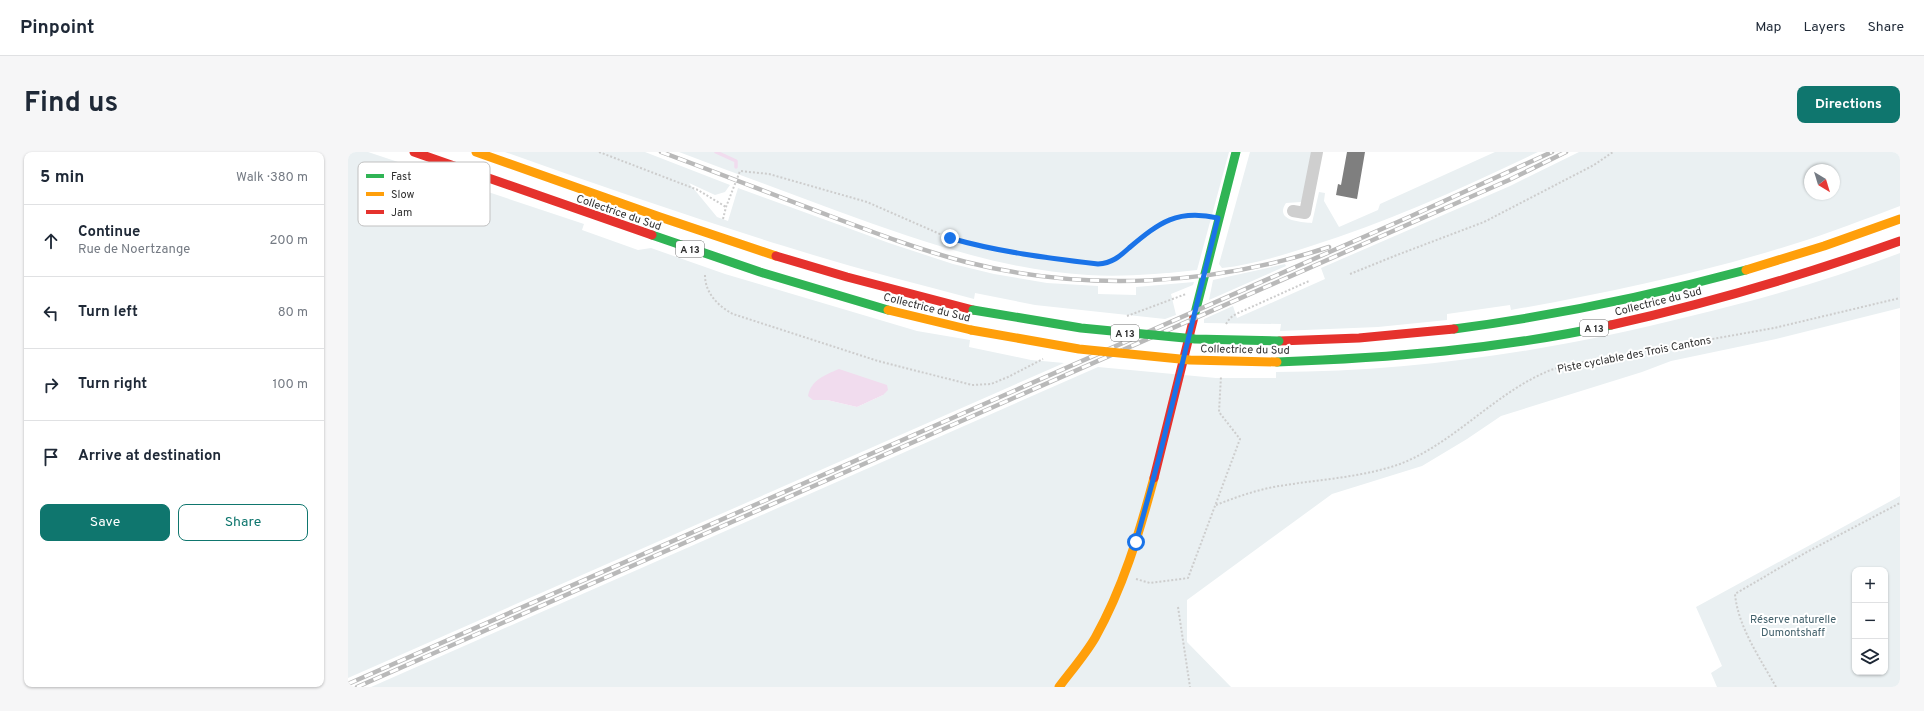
<!DOCTYPE html>
<meta charset="utf-8">
<style>
body{margin:0;font-family:Overpass,sans-serif;background:#f6f6f7;color:#1f2937}
.controls{position:absolute;right:12px;bottom:12px;display:grid;overflow:hidden;border-radius:8px;box-shadow:0 1px 3px #0004}
.controls button{width:36px;height:36px;display:grid;place-items:center;padding:0;border:0;border-bottom:1px solid #e0e1e3;background:#fff;color:#1f2937;font:20px sans-serif}
.compass{position:absolute;left:1456px;top:12px;width:36px;height:36px;border-radius:50%;background:#fff;box-shadow:0 1px 3px #0004;rotate:142deg}
.stop{position:absolute;width:12px;height:12px;margin:-9px;border:3px solid #1a73e8;border-radius:50%;background:#fff}
.stop.end{background:#1a73e8;border-color:#fff;box-shadow:0 1px 4px #0008}
.list{margin:0;padding:0;list-style:none}
h2{display:flex;justify-content:space-between;align-items:center;height:52px;margin:0;padding:0 16px;font-size:17px}
h2 small{font-size:13px;font-weight:400;color:#747a83}
.list li{display:grid;grid-template-columns:26px 1fr auto;gap:12px;align-items:center;box-sizing:border-box;height:72px;padding:0 16px;border-top:1px solid #e0e1e3}
.list b{display:block;font-size:15px;white-space:nowrap}
.list p{margin:0;font-size:13px;white-space:nowrap;color:#747a83}
.list em{font-size:13px;font-style:normal;color:#747a83}
.actions{display:flex;gap:8px;padding:12px 16px}
.actions a{flex:1;padding:9px 0;border:1px solid #0f766e;border-radius:8px;text-align:center;font-size:14px;color:#0f766e}
.actions .main{background:#0f766e;color:#fff}
.icon{flex:none;width:22px;height:22px;fill:none;stroke:currentColor;stroke-width:2;stroke-linecap:round;stroke-linejoin:round}
.map{position:relative;flex:none;width:1552px;height:535px;overflow:hidden;border-radius:8px}
header{display:flex;align-items:center;gap:24px;box-sizing:border-box;height:56px;padding:0 20px;background:#fff;border-bottom:1px solid #e0e1e3}
header strong{font-size:19px}
nav{display:flex;gap:22px;margin-inline-start:auto;font-size:14px}
.intro{display:flex;align-items:center;justify-content:space-between;box-sizing:border-box;height:96px;padding:0 24px}
h1{margin:0;font-size:28px}
.button{padding:10px 18px;border-radius:8px;background:#0f766e;color:#fff;font-size:14px;font-weight:700}
main{display:flex;gap:24px;padding:0 24px}
aside{flex:1;background:#fff;border-radius:8px;box-shadow:0 1px 3px #0004}
.map>svg:first-child{display:block}
.green{fill:#eaf0f2;fill-rule:evenodd}
.water{fill:#f1dcee}
.lines{fill:none;stroke-linecap:round;stroke-linejoin:round}
.stream{stroke:#f1dcee;stroke-width:3.5}
.building{fill:#7f7f7f}
.path{stroke:#cdcdcd;stroke-width:2;stroke-dasharray:2 2;stroke-linecap:butt}
.street{stroke:#cfcfcf;stroke-width:12}
.fast{stroke:#30b455;stroke-width:9}
.slow{stroke:#ff9f0a;stroke-width:9}
.jam{stroke:#e5322d;stroke-width:9}
.rail-casing{stroke:#b9b9b9;stroke-width:4.5}
.rail{stroke:#fff;stroke-width:3;stroke-dasharray:9;stroke-linecap:butt}
.fast-bridge{stroke:#30b455;stroke-width:9}
.slow-bridge{stroke:#ff9f0a;stroke-width:9}
.route{stroke:#1a73e8;stroke-width:5}
.labels{text-anchor:middle;stroke-width:4;stroke-linejoin:round;paint-order:stroke}
.shield{fill:#fff;stroke:#6e6e6e;stroke-width:1}
.shield-label{font-size:10px;font-weight:bold;fill:#303030}
.street-label{font-size:11px;fill:#303030;stroke:#fff}
.park-label{font-size:11px;fill:#405f6a;stroke:#fff}
.key{fill:#fff;stroke:#c1c1c1;stroke-width:1}
.key-label{font-size:11px;fill:#303030}
</style>
<header>
<strong>Pinpoint</strong>
<nav><a>Map</a><a>Layers</a><a>Share</a></nav>
</header>
<div class="intro"><h1>Find us</h1><a class="button">Directions</a></div>
<main>
<aside>
<h2>5 min<small>Walk · 380 m</small></h2>
<ul class="list">
<li><svg class="icon" aria-label="ahead" viewBox="0 0 24 24"><path d="M12 20V5M6 11l6-6 6 6"/></svg><div><b>Continue</b><p>Rue de Noertzange</p></div><em>200 m</em></li>
<li><svg class="icon" aria-label="left" viewBox="0 0 24 24"><path d="M17 20v-9H6M10 6l-5 5 5 5"/></svg><div><b>Turn left</b></div><em>80 m</em></li>
<li><svg class="icon" aria-label="right" viewBox="0 0 24 24"><path d="M7 20v-9h11M14 6l5 5-5 5"/></svg><div><b>Turn right</b></div><em>100 m</em></li>
<li><svg class="icon" aria-label="arrive" viewBox="0 0 24 24"><path d="M6 21V4h12l-3 4 3 4H6"/></svg><div><b>Arrive at destination</b></div></li>
</ul>
<div class="actions"><a class="main">Save</a><a>Share</a></div>
</aside>
<div class="map">
<svg width="1552" height="535" viewBox="0 0 1552 535">
<rect width="100%" height="100%" fill="#fff"/>
<g class="green">
<path d="M 0,0 L 20,0 L 236,72 L 234,78 L 290,98 L 303,96 L 377,122 L 569,179 L 622,188 L 621,195 L 683,208 L 716,211 L 0,526 ZM 535,243 L 509,255 L 479,248 L 465,248 Z"/>
<path d="M 157,0 L 297,0 L 382,33 L 377,40 L 367,43 L 341,31 L 369,65 L 380,69 L 390,36 L 541,91 L 605,112 L 646,122 L 699,131 L 750,134 L 750,142 L 788,143 L 788,135 L 846,130 L 845,133 L 823,142 L 828,163 L 817,167 L 687,153 L 627,141 L 626,147 C 562,130 499,114 436,94 C 342,65 249,33 157,0 Z"/>
<path d="M 331,0 L 881,0 L 849,118 C 813,122 776,125 740,123 C 654,118 572,89 492,60 C 438,40 384,20 331,0 Z"/>
<path d="M 902,0 L 969,0 L 961,43 L 953,50 L 938,51 C 926,69 953,70 964,71 L 971,40 L 977,41 L 976,49 L 991,75 L 1030,58 L 1032,52 L 1147,0 L 1190,0 C 1117,35 1040,70 963,94 C 936,103 903,113 874,116 L 871,112 Z"/>
<path d="M 1231,0 L 1552,0 L 1552,54 C 1517,67 1482,81 1446,92 C 1354,121 1259,141 1163,158 L 1162,153 L 1099,162 L 1099,168 L 1030,175 L 932,179 L 933,172 L 856,171 L 856,167 L 885,154 L 889,166 L 977,127 L 973,116 L 1162,34 ZM 1462,18 L 1486,18 L 1486,42 L 1462,42 Z"/>
<path d="M 1552,101 L 1552,156 L 1428,187 L 1323,209 L 1294,220 L 1153,264 L 1119,287 L 1074,314 L 984,342 L 839,448 L 839,490 L 883,535 L 23,535 L 750,215 L 868,226 L 928,226 L 928,220 C 1068,220 1208,198 1343,164 C 1414,147 1484,127 1552,101 Z"/>
<path d="M 937,112 L 938,114 L 861,148 L 865,128 Z"/>
<path d="M 1552,344 L 1552,535 L 1369,535 L 1363,521 L 1374,514 L 1348,455 ZM 1507,418 L 1537,418 L 1537,520 L 1507,520 Z"/>
</g>
<path class="water" d="M 491,217 L 539,233 L 540,238 L 535,243 L 509,255 L 479,248 L 465,248 L 460,244 C 463,228 477,223 491,217 Z"/>
<g class="lines">
<path class="stream" d="M 368,0 L 388,9 L 388,15"/>
</g>
<path class="building" d="M 999,0 L 1017,0 L 1009,47 L 988,43 L 990,32 L 993,33 Z"/>
<g class="lines">
<g class="path">
<path d="M 251,0 L 350,38 L 378,55"/>
<path d="M 375,67 L 378,55 L 392,19 L 421,22 L 519,50 L 601,86 L 635,95 L 678,103 L 750,112 C 787,110 805,52 858,64"/>
<path d="M 1002,122 L 1049,103 L 1136,70 L 1246,13 L 1265,0"/>
<path d="M 357,123 C 357,141 370,154 385,162 L 530,209 L 624,233 L 643,232 L 660,225 L 695,207"/>
<path d="M 779,164 L 838,142"/>
<path d="M 878,172 L 882,166 L 888,162 L 961,129"/>
<path d="M 868,353 C 891,344 914,336 938,333 C 976,327 1015,325 1052,312 C 1106,291 1145,243 1198,220 C 1206,216 1216,215 1224,212 L 1426,176 L 1552,146"/>
<path d="M 788,427 L 802,431 L 840,426 L 892,287 L 871,260 L 873,224"/>
<path d="M 830,455 L 842,535"/>
<path d="M 1428,535 C 1412,506 1390,475 1387,442 L 1457,401 L 1552,351"/>
</g>
<path class="street" d="M 945,59 L 957,61 L 969,0"/>
<g class="fast">
<path d="M 304,83 L 412,120 L 540,158"/>
<path d="M 846,165 L 888,0"/>
<path d="M 1106,177 C 1205,164 1301,144 1398,118"/>
<path d="M 929,210 C 1041,206 1153,197 1263,173"/>
</g>
<g class="slow">
<path d="M 128,0 L 312,65 L 428,104"/>
<path d="M 1398,118 L 1476,94 L 1552,67"/>
<path d="M 540,158 L 623,178"/>
<path d="M 711,535 C 723,519 737,503 747,486 C 775,436 791,382 806,326"/>
</g>
<g class="jam">
<path d="M 66,0 L 304,83"/>
<path d="M 428,104 L 499,125 L 625,158"/>
<path d="M 1263,173 C 1362,151 1456,123 1552,89"/>
<path d="M 931,189 L 1011,186 L 1106,177"/>
<path d="M 806,326 L 846,165"/>
</g>
<g class="rail-casing">
<g id="rail">
<path d="M 313,0 C 370,21 426,43 482,64 C 527,81 572,98 618,110 C 737,140 864,134 981,95"/>
<path d="M 0,532 L 1061,65 L 1204,0"/>
<path d="M 9,535 L 1161,28 L 1218,0"/>
</g>
</g>
<use href="#rail" class="rail"/>
<path class="fast-bridge" d="M 625,158 L 733,176 L 847,187 L 931,189"/>
<path class="slow-bridge" d="M 623,178 L 731,197 L 842,208 L 929,210"/>
</g>
<g class="lines">
<path class="route" d="M 602,86 C 650,100 700,106 750,112 C 764,111 771,105 781,96 C 812,70 829,57 870,66 L 811,306 L 788,390"/>
</g>
<g class="labels">
<g class="shield">
<rect x="328" y="89" width="28" height="16" rx="3"/>
<rect x="1232" y="168" width="28" height="16" rx="3"/>
<rect x="763" y="173" width="28" height="16" rx="3"/>
</g>
<g class="shield-label">
<text x="342" y="101">A 13</text>
<text x="1246" y="180">A 13</text>
<text x="777" y="185">A 13</text>
</g>
<g class="street-label">
<text transform="translate(271 60) rotate(19)" y="4">Collectrice du Sud</text>
<text transform="translate(1310 149) rotate(-14)" y="4">Collectrice du Sud</text>
<text transform="translate(579 155) rotate(14)" y="4">Collectrice du Sud</text>
<text transform="translate(897 197) rotate(1)" y="4">Collectrice du Sud</text>
<text transform="translate(1286 202) rotate(-11)" y="4">Piste cyclable des Trois Cantons</text>
</g>
<g class="park-label">
<text x="1445" y="471">Réserve naturelle<tspan x="1445" dy="13">Dumontshaff</tspan></text>
</g>
</g>
<rect x="10" y="10" width="132" height="64" rx="6" class="key"/>
<rect x="18" y="22" width="18" height="4" fill="#30b455"/>
<rect x="18" y="40" width="18" height="4" fill="#ff9f0a"/>
<rect x="18" y="58" width="18" height="4" fill="#e5322d"/>
<g class="key-label">
<text x="43" y="28">Fast</text>
<text x="43" y="46">Slow</text>
<text x="43" y="64">Jam</text>
</g>
</svg>
<div class="controls">
<button>+</button>
<button>−</button>
<button><svg class="icon" aria-label="layers" viewBox="0 0 24 24"><path d="M12 4l9 5-9 5-9-5zM3 14l9 5 9-5"/></svg></button>
</div>
<svg class="compass" viewBox="-18 -18 36 36"><path d="M0-13l5 13h-10z" fill="#e53935"/><path d="M0 13l5-13h-10z" fill="#747a83"/></svg>
<div class="stop" style="left:788px;top:390px"></div>
<div class="stop end" style="left:602px;top:86px"></div>
</div>
</main>
